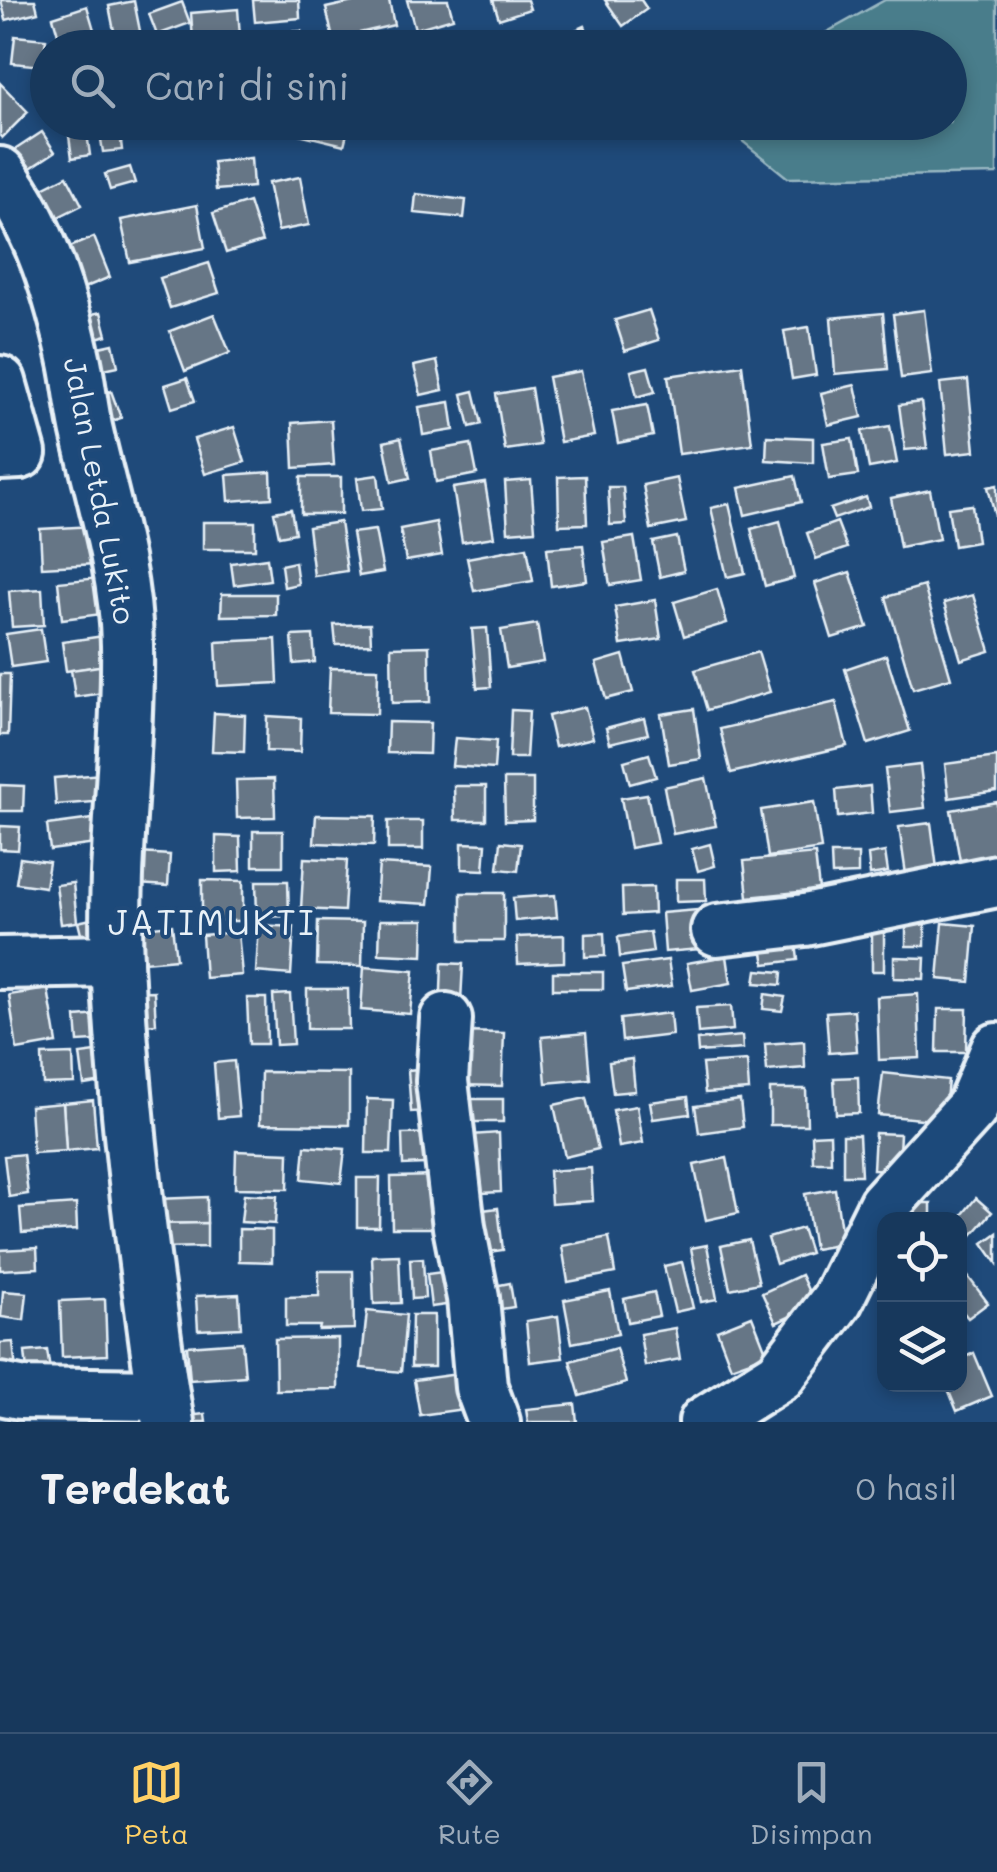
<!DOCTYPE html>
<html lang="id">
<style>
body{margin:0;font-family:Mali,sans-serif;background:#244365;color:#f1f3f6}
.controls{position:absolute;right:30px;bottom:30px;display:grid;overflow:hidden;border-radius:20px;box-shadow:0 5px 15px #0003}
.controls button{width:90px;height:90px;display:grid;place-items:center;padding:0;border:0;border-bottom:2px solid #365272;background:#17385c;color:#f1f3f6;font:50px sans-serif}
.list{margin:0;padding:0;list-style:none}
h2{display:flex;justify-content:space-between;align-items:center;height:130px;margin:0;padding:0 40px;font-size:42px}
h2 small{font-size:32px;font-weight:400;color:#9eacbb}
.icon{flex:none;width:55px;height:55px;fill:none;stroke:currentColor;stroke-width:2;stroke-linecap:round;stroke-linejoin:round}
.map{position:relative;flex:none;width:997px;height:1422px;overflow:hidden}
.search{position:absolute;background:#17385c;box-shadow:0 5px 15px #0003;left:30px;right:30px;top:30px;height:110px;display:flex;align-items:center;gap:25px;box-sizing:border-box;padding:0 35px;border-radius:55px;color:#9eacbb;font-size:38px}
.sheet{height:310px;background:#17385c}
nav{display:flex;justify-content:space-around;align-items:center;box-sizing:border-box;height:140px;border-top:2px solid #365272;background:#17385c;font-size:28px;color:#9eacbb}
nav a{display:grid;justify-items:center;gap:5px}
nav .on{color:#ffd166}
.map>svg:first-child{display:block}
.green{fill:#487d8b;stroke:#98b7c2;stroke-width:2.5}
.building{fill:#667686;stroke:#e8f1f8;stroke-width:2.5}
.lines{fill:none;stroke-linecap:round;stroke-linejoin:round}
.minor-casing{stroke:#e8f1f8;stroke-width:58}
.minor{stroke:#1f4a7a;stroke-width:50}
.labels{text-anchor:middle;stroke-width:8;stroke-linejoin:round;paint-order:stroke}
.street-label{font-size:30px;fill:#e8f1f8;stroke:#1f4a7a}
.quarter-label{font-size:35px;letter-spacing:2.5px;fill:#e8f1f8;stroke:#1f4a7a}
</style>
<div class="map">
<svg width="997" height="1422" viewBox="0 0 997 1422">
<rect width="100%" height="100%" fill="#1f4a7a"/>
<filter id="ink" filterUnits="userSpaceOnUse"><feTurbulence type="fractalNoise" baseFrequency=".01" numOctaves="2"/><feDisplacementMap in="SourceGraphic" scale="20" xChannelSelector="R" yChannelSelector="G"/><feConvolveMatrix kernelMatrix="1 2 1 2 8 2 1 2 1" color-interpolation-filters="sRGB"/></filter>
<g filter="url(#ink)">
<path class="green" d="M 885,0 L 997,0 L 997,174 L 788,178 L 720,123 L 950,122 L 950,48 L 800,47 Z"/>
<g class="building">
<path d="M 1,0 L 35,0 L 38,12 L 6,20 Z"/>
<path d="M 253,0 L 299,0 L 300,18 L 255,22 Z"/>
<path d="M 362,0 L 389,0 L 394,25 L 333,39 L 326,8 Z"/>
<path d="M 407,0 L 448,0 L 453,18 L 415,29 Z"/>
<path d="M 493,0 L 527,0 L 530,9 L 499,19 Z"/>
<path d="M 605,0 L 641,0 L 647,9 L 623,26 Z"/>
<path d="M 134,1 L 141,36 L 116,41 L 109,6 Z"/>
<path d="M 182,2 L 190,23 L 157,35 L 149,14 Z"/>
<path d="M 87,6 L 97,40 L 62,48 L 53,17 Z"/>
<path d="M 238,9 L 240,36 L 193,40 L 191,13 Z"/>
<path d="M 585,26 L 594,48 L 554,48 L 551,41 Z"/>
<path d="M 301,31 L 302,48 L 260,48 L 259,33 Z"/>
<path d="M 15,36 L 46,39 L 42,66 L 12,63 Z"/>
<path d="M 0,83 L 28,112 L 2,138 L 0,136 Z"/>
<path d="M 284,122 L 350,122 L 344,145 L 283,130 Z"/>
<path d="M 119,125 L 122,150 L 103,152 L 99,127 Z"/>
<path d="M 42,132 L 55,152 L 26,171 L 13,151 Z"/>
<path d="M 87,133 L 90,155 L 72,158 L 69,136 Z"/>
<path d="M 251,158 L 253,187 L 216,190 L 213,162 Z"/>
<path d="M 130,167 L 135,183 L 110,190 L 105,174 Z"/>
<path d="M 67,176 L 82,205 L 54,219 L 39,190 Z"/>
<path d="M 300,177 L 309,225 L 278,231 L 268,183 Z"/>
<path d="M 416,194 L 466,200 L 464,218 L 414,213 Z"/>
<path d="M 249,202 L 262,242 L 226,253 L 213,213 Z"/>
<path d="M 197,205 L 205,248 L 130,262 L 121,220 Z"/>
<path d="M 94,237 L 110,277 L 74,292 L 58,252 Z"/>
<path d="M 209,263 L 219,293 L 170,308 L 160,278 Z"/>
<path d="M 649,310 L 659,340 L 625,351 L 615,320 Z"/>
<path d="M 924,310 L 932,374 L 901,378 L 893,314 Z"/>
<path d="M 101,312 L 107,335 L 85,341 L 79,317 Z"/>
<path d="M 883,313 L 888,369 L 835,374 L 831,318 Z"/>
<path d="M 214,314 L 230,353 L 185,371 L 170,331 Z"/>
<path d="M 809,327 L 816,375 L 792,379 L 784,331 Z"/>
<path d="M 113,344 L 118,366 L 99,370 L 95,348 Z"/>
<path d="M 437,361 L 443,390 L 421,395 L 414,366 Z"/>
<path d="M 742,365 L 752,444 L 679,454 L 668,376 Z"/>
<path d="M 648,367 L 655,392 L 637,397 L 631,371 Z"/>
<path d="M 581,371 L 594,436 L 560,442 L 548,377 Z"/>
<path d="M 187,378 L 195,401 L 172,408 L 165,385 Z"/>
<path d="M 968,380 L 975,451 L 947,454 L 940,383 Z"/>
<path d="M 855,385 L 862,417 L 828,425 L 821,393 Z"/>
<path d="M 531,388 L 540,445 L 505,450 L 496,394 Z"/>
<path d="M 111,391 L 121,418 L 95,427 L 85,400 Z"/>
<path d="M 474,391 L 482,424 L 470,427 L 462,394 Z"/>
<path d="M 450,402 L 454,430 L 423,435 L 419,407 Z"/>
<path d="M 921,402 L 927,448 L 905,450 L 899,405 Z"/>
<path d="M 647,405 L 653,436 L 618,443 L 612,411 Z"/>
<path d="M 331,420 L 334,465 L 294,468 L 292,423 Z"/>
<path d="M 890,426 L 897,463 L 869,468 L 862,431 Z"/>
<path d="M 234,427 L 245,462 L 205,474 L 194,439 Z"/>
<path d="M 767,436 L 813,438 L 813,463 L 766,460 Z"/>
<path d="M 401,438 L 410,478 L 392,482 L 384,442 Z"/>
<path d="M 852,439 L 858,475 L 829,479 L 823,443 Z"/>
<path d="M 471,444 L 477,474 L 436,482 L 431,451 Z"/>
<path d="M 271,472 L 272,498 L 229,501 L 227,475 Z"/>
<path d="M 378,475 L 382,509 L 361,511 L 357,478 Z"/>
<path d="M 585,476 L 587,524 L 559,525 L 558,477 Z"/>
<path d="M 795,476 L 801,502 L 745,515 L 739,488 Z"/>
<rect x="301" y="477" width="40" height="37"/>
<path d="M 677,478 L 686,522 L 651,529 L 643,485 Z"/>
<path d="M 531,480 L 535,530 L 508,532 L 505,482 Z"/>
<path d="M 485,483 L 494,537 L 462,542 L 453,488 Z"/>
<path d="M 997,485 L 997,524 L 988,487 Z"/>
<path d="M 608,487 L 623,487 L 626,524 L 610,525 Z"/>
<path d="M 930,490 L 939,539 L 900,547 L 891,498 Z"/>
<path d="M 866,497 L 869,507 L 834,519 L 830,509 Z"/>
<path d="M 729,504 L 745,573 L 727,577 L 711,508 Z"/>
<path d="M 972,505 L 977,542 L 954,546 L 948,508 Z"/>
<path d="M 291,509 L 295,533 L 279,536 L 274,512 Z"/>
<path d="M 780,521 L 794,578 L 765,586 L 751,529 Z"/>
<rect x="203" y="522" width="52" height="27"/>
<path d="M 340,522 L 347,571 L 314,576 L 308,527 Z"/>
<path d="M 436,522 L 442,555 L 406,561 L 400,529 Z"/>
<path d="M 837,522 L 847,548 L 816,559 L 807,533 Z"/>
<path d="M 94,526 L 96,564 L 42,567 L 40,529 Z"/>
<path d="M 375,530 L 383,572 L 359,576 L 352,533 Z"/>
<path d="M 634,537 L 641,580 L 610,585 L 603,542 Z"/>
<path d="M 677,537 L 684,571 L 660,577 L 653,542 Z"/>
<path d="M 583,545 L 587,581 L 551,586 L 547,548 Z"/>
<path d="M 527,547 L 533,581 L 474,591 L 467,558 Z"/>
<path d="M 267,558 L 270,580 L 234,585 L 231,563 Z"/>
<path d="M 295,562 L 298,584 L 284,587 L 281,565 Z"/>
<path d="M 850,572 L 868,627 L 832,638 L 815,583 Z"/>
<path d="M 99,578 L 102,614 L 62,619 L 58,582 Z"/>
<path d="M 924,586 L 951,678 L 913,689 L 886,597 Z"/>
<path d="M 42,589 L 44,625 L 12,627 L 9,591 Z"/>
<path d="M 717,589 L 727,623 L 684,636 L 674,602 Z"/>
<path d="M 222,594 L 276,594 L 276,615 L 221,616 Z"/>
<path d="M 973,595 L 990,651 L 961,660 L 944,603 Z"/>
<path d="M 655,600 L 661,639 L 621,645 L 615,607 Z"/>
<path d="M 370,624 L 371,644 L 336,645 L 334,625 Z"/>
<path d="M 537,624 L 543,662 L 507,668 L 501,630 Z"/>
<path d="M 487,628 L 491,687 L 477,688 L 472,629 Z"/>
<path d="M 41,629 L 46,662 L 11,667 L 6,634 Z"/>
<path d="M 117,634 L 121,663 L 66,671 L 62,642 Z"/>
<path d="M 313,635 L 315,662 L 294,664 L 292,636 Z"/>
<path d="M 276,639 L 278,683 L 218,686 L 216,642 Z"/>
<path d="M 429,646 L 430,702 L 392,703 L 391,647 Z"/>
<path d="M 758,652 L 770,692 L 707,710 L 695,670 Z"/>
<path d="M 623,655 L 633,692 L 606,699 L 596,663 Z"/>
<path d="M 886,655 L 910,731 L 868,744 L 845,669 Z"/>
<path d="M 113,664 L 117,691 L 75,697 L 71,670 Z"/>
<path d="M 330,668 L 378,669 L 377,714 L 328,713 Z"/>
<path d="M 0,674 L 10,674 L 8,735 L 0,735 Z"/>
<path d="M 836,702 L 847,746 L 731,773 L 720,729 Z"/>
<path d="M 585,707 L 593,738 L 555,747 L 548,716 Z"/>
<path d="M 694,709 L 701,759 L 669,764 L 661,714 Z"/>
<path d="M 511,710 L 529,711 L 526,758 L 509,758 Z"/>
<path d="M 214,713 L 245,715 L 244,752 L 212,751 Z"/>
<path d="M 267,716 L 301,718 L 300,752 L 266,751 Z"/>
<path d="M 644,718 L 648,734 L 610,743 L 606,728 Z"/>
<path d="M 388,722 L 430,723 L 429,754 L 387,753 Z"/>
<path d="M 455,738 L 496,741 L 494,769 L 452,766 Z"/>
<path d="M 649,754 L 656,777 L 630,784 L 624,761 Z"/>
<path d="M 997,757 L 997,791 L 949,798 L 945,764 Z"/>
<path d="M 920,765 L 925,808 L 890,812 L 885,769 Z"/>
<path d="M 102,774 L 105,801 L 56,805 L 54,778 Z"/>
<path d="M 706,778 L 716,826 L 673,834 L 664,787 Z"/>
<path d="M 274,779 L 275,817 L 237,818 L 236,780 Z"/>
<path d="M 504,779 L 533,779 L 533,820 L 505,821 Z"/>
<path d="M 0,785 L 24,786 L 23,811 L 0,811 Z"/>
<path d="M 454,786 L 486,786 L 486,820 L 455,820 Z"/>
<path d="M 870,786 L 872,813 L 838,817 L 836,790 Z"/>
<path d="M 647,794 L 657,843 L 630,848 L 621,798 Z"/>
<path d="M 814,802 L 821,849 L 768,857 L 761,810 Z"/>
<path d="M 997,802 L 997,855 L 960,861 L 951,810 Z"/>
<path d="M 316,815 L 375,816 L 374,845 L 314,843 Z"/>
<path d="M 93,819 L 96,844 L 50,850 L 47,825 Z"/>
<rect x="388" y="821" width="35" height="28"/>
<path d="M 931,823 L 938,876 L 907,881 L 899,827 Z"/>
<path d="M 0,826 L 20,827 L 18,850 L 0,849 Z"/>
<rect x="253" y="831" width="30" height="35"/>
<path d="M 216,836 L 240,837 L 241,871 L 216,872 Z"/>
<path d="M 501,842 L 521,844 L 518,871 L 498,869 Z"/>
<path d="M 462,843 L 486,844 L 484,870 L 462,869 Z"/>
<path d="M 710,844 L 715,866 L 698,871 L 692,849 Z"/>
<path d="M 885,852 L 888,872 L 870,875 L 868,855 Z"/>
<path d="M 139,853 L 170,855 L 168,886 L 137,884 Z"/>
<path d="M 815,854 L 819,890 L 748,897 L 744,861 Z"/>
<path d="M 831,854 L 858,854 L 858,874 L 832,875 Z"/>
<path d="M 20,858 L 49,862 L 45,887 L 16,883 Z"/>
<path d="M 304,858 L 347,860 L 344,911 L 301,909 Z"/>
<path d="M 379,864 L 432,867 L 429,904 L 376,901 Z"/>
<path d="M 676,879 L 705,879 L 706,901 L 676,902 Z"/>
<path d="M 202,880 L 243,881 L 243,921 L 202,921 Z"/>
<path d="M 256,881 L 288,881 L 289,916 L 257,917 Z"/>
<path d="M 73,883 L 77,922 L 61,924 L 56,885 Z"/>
<path d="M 653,887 L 654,913 L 623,915 L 622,888 Z"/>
<rect x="461" y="893" width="43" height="48"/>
<path d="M 555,895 L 557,917 L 515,921 L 513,898 Z"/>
<path d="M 709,909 L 712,948 L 665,952 L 662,913 Z"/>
<rect x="906" y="917" width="19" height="29"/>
<path d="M 95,918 L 102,946 L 85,950 L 78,922 Z"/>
<path d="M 380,920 L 424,920 L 423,956 L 379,954 Z"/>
<path d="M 318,921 L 363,922 L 362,966 L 317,965 Z"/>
<path d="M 943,923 L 975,926 L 970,982 L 938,979 Z"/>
<path d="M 172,925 L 176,959 L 144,962 L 141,928 Z"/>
<path d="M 259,925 L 294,927 L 291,975 L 256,972 Z"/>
<path d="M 884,926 L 884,971 L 872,971 L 872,927 Z"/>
<path d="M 238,932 L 242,975 L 205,978 L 202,935 Z"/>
<path d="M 650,932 L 653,952 L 620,957 L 618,937 Z"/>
<path d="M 604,933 L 605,956 L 585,957 L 585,934 Z"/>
<path d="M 564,935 L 564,962 L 518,964 L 517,937 Z"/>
<path d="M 796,943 L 798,960 L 765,964 L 762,947 Z"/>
<path d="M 727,956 L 731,983 L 692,990 L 687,963 Z"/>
<path d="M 894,957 L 925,958 L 924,979 L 894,978 Z"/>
<path d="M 668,960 L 672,986 L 626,992 L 622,966 Z"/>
<path d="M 442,963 L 463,964 L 460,1019 L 440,1018 Z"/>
<path d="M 364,967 L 414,971 L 410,1014 L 361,1010 Z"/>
<path d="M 757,970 L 782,972 L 781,985 L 755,983 Z"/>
<rect x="553" y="972" width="50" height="17"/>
<path d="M 48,989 L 57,1043 L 17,1050 L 9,995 Z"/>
<path d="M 307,989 L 348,989 L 349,1029 L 307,1029 Z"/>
<path d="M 154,991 L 156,1024 L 128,1026 L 125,992 Z"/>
<path d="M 290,994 L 293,1044 L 276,1045 L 273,995 Z"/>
<path d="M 765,994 L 785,997 L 782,1011 L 763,1009 Z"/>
<path d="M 918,994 L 920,1058 L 879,1060 L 877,997 Z"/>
<path d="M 247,998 L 266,998 L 267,1044 L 249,1044 Z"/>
<path d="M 731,1006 L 733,1030 L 698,1033 L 696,1008 Z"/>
<path d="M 938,1009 L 967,1009 L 966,1052 L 937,1052 Z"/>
<path d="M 854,1010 L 857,1051 L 829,1053 L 826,1012 Z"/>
<path d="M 670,1013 L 672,1035 L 622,1041 L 620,1019 Z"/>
<path d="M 110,1014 L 112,1040 L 78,1042 L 76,1017 Z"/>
<path d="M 458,1032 L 504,1033 L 502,1086 L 456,1085 Z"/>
<path d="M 586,1033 L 590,1079 L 546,1083 L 542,1037 Z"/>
<path d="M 742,1036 L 743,1049 L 698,1052 L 697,1040 Z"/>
<path d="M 804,1041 L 805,1068 L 767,1071 L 765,1044 Z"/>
<path d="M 112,1050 L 116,1080 L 84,1085 L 80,1054 Z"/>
<path d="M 73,1054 L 74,1083 L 43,1084 L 42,1055 Z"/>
<path d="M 632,1059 L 635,1091 L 613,1093 L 609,1062 Z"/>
<path d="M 234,1061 L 239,1116 L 218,1118 L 214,1063 Z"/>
<path d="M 747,1061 L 749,1090 L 705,1093 L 702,1064 Z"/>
<path d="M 439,1067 L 442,1110 L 411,1112 L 408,1070 Z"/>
<path d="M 261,1072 L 349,1073 L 349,1125 L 260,1124 Z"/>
<path d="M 883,1073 L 948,1080 L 944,1121 L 878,1115 Z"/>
<path d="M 858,1077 L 859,1113 L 836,1114 L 834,1078 Z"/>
<path d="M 770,1089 L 806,1089 L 807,1125 L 770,1125 Z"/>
<path d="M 688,1097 L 690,1114 L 653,1119 L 650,1102 Z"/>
<path d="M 586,1098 L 598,1149 L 565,1157 L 554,1105 Z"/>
<path d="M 367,1099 L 393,1100 L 391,1153 L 366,1153 Z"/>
<rect x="452" y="1099" width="51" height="23"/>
<path d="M 93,1100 L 97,1148 L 66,1151 L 63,1103 Z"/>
<path d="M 740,1100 L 743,1127 L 699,1133 L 695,1106 Z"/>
<path d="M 63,1103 L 66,1151 L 33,1153 L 30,1106 Z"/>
<path d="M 637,1106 L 643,1143 L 619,1147 L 613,1110 Z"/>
<path d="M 446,1133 L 447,1163 L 403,1165 L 402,1134 Z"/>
<path d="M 499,1133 L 501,1192 L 459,1194 L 457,1136 Z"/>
<path d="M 875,1133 L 900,1134 L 898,1170 L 873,1169 Z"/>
<path d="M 830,1134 L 831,1162 L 813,1162 L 812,1135 Z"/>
<path d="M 843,1135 L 859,1135 L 861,1175 L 843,1175 Z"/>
<path d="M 305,1146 L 345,1149 L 341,1183 L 302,1179 Z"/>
<path d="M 236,1151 L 289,1153 L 288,1189 L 235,1188 Z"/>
<path d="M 23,1154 L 28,1194 L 9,1197 L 4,1156 Z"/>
<path d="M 727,1158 L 738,1213 L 706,1220 L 694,1165 Z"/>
<path d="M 591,1168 L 593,1201 L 551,1204 L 549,1171 Z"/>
<path d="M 438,1176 L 439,1228 L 392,1228 L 391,1177 Z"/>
<path d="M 357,1178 L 380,1178 L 379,1227 L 357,1227 Z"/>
<path d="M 835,1189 L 843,1244 L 814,1249 L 805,1194 Z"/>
<path d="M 244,1194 L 277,1196 L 275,1224 L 241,1222 Z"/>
<path d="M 207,1197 L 207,1223 L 157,1224 L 157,1199 Z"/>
<path d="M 976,1198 L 992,1212 L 960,1249 L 958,1220 Z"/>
<rect x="909" y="1203" width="22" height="17"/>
<path d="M 76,1204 L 77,1230 L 22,1233 L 20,1208 Z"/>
<path d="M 498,1208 L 503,1250 L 466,1255 L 460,1213 Z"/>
<path d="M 207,1223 L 207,1247 L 158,1248 L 157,1224 Z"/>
<path d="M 802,1228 L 810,1253 L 776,1264 L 768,1238 Z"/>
<path d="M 239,1229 L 272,1230 L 272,1262 L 239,1261 Z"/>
<path d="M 997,1233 L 997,1263 L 983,1243 Z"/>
<path d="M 609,1237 L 615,1273 L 568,1282 L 562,1246 Z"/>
<path d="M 749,1240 L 759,1283 L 730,1289 L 721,1246 Z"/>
<path d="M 707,1245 L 717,1299 L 701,1302 L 691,1248 Z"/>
<path d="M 37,1248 L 38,1268 L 0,1270 L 0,1250 Z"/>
<path d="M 399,1255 L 401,1303 L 374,1304 L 372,1256 Z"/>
<path d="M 423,1258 L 425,1298 L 412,1299 L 410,1259 Z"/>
<path d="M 682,1262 L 693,1308 L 675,1312 L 664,1266 Z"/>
<path d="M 465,1269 L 468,1302 L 431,1307 L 427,1274 Z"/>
<path d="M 963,1270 L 988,1303 L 968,1318 L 960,1308 L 960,1273 Z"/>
<path d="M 319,1271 L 353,1271 L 354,1329 L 319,1330 L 320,1326 L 286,1326 L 286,1297 L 319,1296 Z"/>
<path d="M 801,1275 L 815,1305 L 776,1323 L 762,1293 Z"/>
<path d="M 510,1283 L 514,1307 L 476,1313 L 473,1290 Z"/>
<path d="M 3,1291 L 27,1293 L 24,1320 L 1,1317 Z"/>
<path d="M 610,1291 L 618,1334 L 572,1343 L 564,1300 Z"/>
<path d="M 654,1292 L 659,1316 L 628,1322 L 624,1299 Z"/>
<path d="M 239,1294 L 241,1328 L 198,1330 L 196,1296 Z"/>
<path d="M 105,1299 L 107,1355 L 62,1357 L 60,1301 Z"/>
<path d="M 367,1311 L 406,1315 L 401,1372 L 361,1368 Z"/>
<path d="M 412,1315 L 434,1315 L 434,1367 L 411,1367 Z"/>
<path d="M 558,1316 L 563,1358 L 530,1362 L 526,1321 Z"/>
<path d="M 752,1316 L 767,1354 L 731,1367 L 717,1330 Z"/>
<path d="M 675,1328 L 680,1359 L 645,1366 L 640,1334 Z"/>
<path d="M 338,1338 L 338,1389 L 276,1390 L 275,1339 Z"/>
<path d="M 13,1342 L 17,1381 L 0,1382 L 0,1343 Z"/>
<path d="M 242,1342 L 245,1376 L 190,1380 L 187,1346 Z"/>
<path d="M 616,1348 L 626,1383 L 580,1396 L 570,1361 Z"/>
<path d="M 47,1350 L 51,1377 L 28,1380 L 25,1352 Z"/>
<path d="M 974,1353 L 992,1396 L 957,1411 L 946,1384 L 960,1384 L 960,1359 Z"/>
<path d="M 458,1374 L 464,1409 L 420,1415 L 414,1380 Z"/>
<path d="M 575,1404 L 577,1422 L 528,1422 L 526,1409 Z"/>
<path d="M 205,1414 L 206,1422 L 187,1422 L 187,1416 Z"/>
</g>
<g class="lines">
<g class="minor-casing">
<g id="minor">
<path d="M 0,173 C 40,227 61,296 75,362 C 80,386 82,412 88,436 C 104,504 126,574 127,645 C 129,751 112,856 117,963 C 122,1068 133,1174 147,1279 C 154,1327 159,1375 168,1422"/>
<path d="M 0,382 L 20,453 L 0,454"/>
<path d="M 717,930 L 805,920 L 997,881"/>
<path d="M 0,963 L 117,961"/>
<path d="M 446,1019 L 442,1081 L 459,1227 L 473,1298 L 481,1387 L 494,1422"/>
<path d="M 0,1389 L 20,1393 L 163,1395"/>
<path d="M 705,1422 L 780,1375 L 837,1300 L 884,1205 L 972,1108 L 997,1049"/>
</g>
</g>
<use href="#minor" class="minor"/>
</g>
</g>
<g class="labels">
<g class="street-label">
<text transform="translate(99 491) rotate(79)" y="10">Jalan Letda Lukito</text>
</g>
<g class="quarter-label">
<text x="212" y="935">JATIMUKTI</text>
</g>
</g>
</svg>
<div class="controls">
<button><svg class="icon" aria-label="locate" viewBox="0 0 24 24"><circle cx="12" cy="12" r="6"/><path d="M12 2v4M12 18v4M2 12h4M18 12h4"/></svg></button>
<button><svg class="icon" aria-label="layers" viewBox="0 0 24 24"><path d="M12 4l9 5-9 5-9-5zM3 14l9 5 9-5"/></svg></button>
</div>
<div class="search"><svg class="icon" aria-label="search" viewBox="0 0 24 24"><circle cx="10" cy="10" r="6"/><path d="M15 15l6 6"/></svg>Cari di sini</div>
</div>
<section class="sheet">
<h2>Terdekat<small>0 hasil</small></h2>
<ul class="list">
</ul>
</section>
<nav>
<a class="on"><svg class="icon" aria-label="map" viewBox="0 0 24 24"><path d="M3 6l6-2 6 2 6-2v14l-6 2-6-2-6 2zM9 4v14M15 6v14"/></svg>Peta</a>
<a><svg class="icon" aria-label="directions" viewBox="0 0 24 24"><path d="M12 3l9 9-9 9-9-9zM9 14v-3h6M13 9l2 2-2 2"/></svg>Rute</a>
<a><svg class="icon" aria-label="saved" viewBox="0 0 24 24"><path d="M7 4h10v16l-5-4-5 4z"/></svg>Disimpan</a>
</nav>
